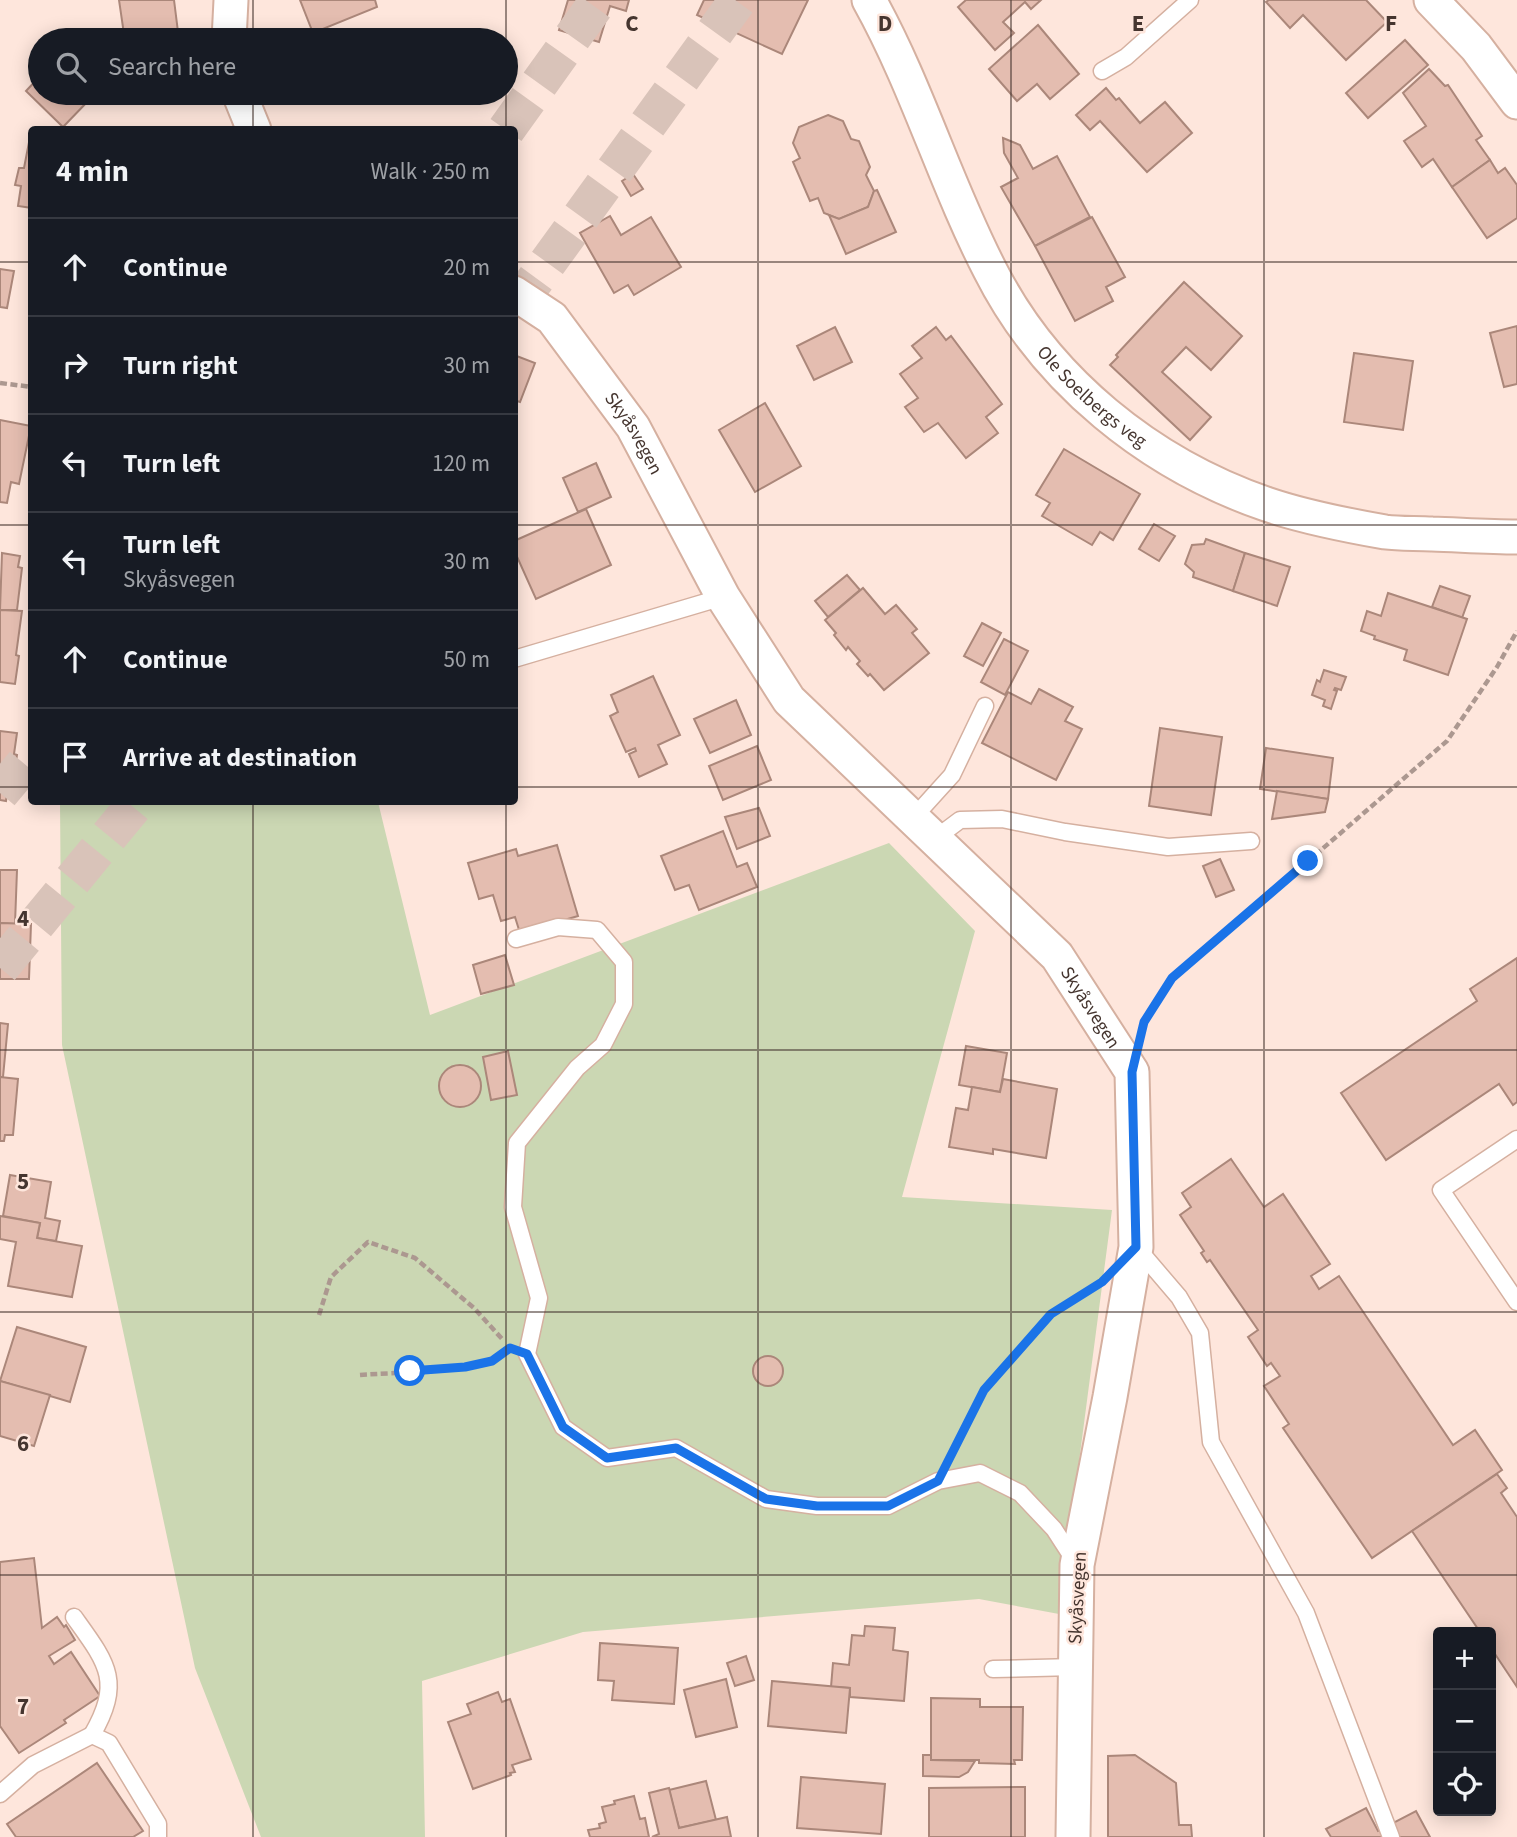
<!DOCTYPE html>
<html lang="en">
<head>
<meta charset="utf-8">
<style>
	:root { --surface:#171b24; --page:#20242c; --text:#f1f3f6; --muted:#9ea1a6; --line:#363941 }
	body { margin:0; font-family:"Source Sans 3",sans-serif; background:var(--page); color:var(--text) }
	.controls { position:absolute; right:21px; bottom:21px; display:grid; overflow:hidden; border-radius:7px; box-shadow:0 4px 18px #0003 }
	.controls button { width:63px; height:63px; display:grid; place-items:center; padding:0; border:0; border-bottom:2px solid var(--line); background:var(--surface); color:var(--text); font:35px sans-serif }
	.stop { position:absolute; width:21px; height:21px; margin:-16px; border:5px solid #1a73e8; border-radius:50%; background:#fff }
	.stop.end { background:#1a73e8; border-color:#fff; box-shadow:0 2px 7px #0008 }
	.list { margin:0; padding:0; list-style:none }
	h2 { display:flex; justify-content:space-between; align-items:center; height:91px; margin:0; padding:0 28px; font-size:30px }
	h2 small { font-size:23px; font-weight:400; color:var(--muted) }
	.list li { display:grid; grid-template-columns:46px 1fr auto; gap:21px; align-items:center; box-sizing:border-box; height:98px; padding:0 28px; border-top:2px solid var(--line) }
	.list b { display:block; font-size:26px; white-space:nowrap }
	.list p { margin:0; font-size:23px; white-space:nowrap; color:var(--muted) }
	.list em { font-size:23px; font-style:normal; color:var(--muted) }
	.icon { flex:none; width:38px; height:38px; fill:none; stroke:currentColor; stroke-width:2; stroke-linecap:round; stroke-linejoin:round }
	.map { position:relative; flex:none; width:1517px; height:1837px; overflow:hidden }
	.search { position:absolute; background:var(--surface); box-shadow:0 4px 18px #0003; left:28px; top:28px; width:490px; height:77px; display:flex; align-items:center; gap:18px; box-sizing:border-box; padding:0 24px; border-radius:38px; color:var(--muted); font-size:26px }
	.panel { position:absolute; background:var(--surface); box-shadow:0 4px 18px #0003; left:28px; top:126px; width:490px; height:679px; border-radius:7px }
	.map>svg:first-child { display:block }
</style>
</head>
<body>
<div class="map">
<svg width="1517" height="1837" viewBox="0 0 1517 1837">
	<rect width="100%" height="100%" fill="#fee6dc"/>
	<!-- green -->
	<path fill="#cbd7b3" d="M60,802H378L430,1015L889,843L975,931L902,1197L1112,1210L1059,1614L979,1599L583,1632L422,1681L425,1837H261L195,1668L62,1045Z"/>
	<!-- building -->
	<g fill="#e4bdb0" stroke="#ab877a" stroke-width="2">
		<path d="M119,0H174L179,40H122L121,35L124,34Z"/>
		<path d="M300,0H375L377,7L313,33Z"/>
		<path d="M568,0H629L626,11L610,6L599,42L559,30Z"/>
		<path d="M704,0H808L782,54L697,15Z"/>
		<path d="M966,0H1041L1031,9L1025,2L1003,22L1014,33L995,50L958,7Z"/>
		<path d="M1269,0H1366L1387,22L1346,60L1303,15L1290,28L1266,2Z"/>
		<path d="M1038,25L1079,74L1050,99L1037,84L1017,101L989,69Z"/>
		<path d="M1405,40L1428,65L1368,118L1346,93Z"/>
		<path d="M1429,69L1445,86L1448,85L1482,136L1476,140L1490,160L1452,187L1433,159L1422,167L1404,141L1426,126L1403,93Z"/>
		<path d="M40,76V93H83L90,99L63,127L26,91Z"/>
		<path d="M1106,88L1116,100L1119,98L1140,123L1165,102L1192,133L1147,172L1100,121L1090,130L1076,115Z"/>
		<path d="M828,115L843,121L851,139L859,141L870,167L866,175L874,191L868,207L839,219L824,213L818,198L810,201L793,162L800,158L793,143L799,127Z"/>
		<path d="M31,132H32V208L18,206L21,186L15,185L19,168H24Z"/>
		<path d="M1003,138L1020,145L1033,169L1057,156L1090,217L1035,246L1001,187L1018,178L1004,153Z"/>
		<path d="M1490,160L1498,173L1505,168L1517,185V218L1487,238L1452,187Z"/>
		<path d="M633,174L643,189L631,196L622,181Z"/>
		<path d="M877,190L896,232L846,254L829,215L839,219L868,207L874,191Z"/>
		<path d="M610,216L621,235L651,217L681,267L634,295L628,285L614,293L580,233Z"/>
		<path d="M1092,217L1125,277L1106,287L1113,301L1075,321L1035,246Z"/>
		<path d="M0,269L14,271L7,308L0,307Z"/>
		<path d="M1184,282L1242,336L1211,370L1186,347L1162,372L1211,417L1190,440L1110,365L1118,357L1116,355Z"/>
		<path d="M1517,326V384L1504,387L1490,333Z"/>
		<path d="M835,327L852,362L814,380L797,346Z"/>
		<path d="M936,327L946,340L951,336L1002,404L986,417L998,433L966,458L938,423L924,432L905,407L918,398L900,374L922,358L912,346Z"/>
		<path d="M1354,353L1413,361L1403,430L1344,422Z"/>
		<path d="M514,355L535,363L520,402L514,400Z"/>
		<path d="M765,403L801,466L755,492L719,430Z"/>
		<path d="M0,420L31,426L19,484L11,482L7,503L0,502Z"/>
		<path d="M1064,449L1140,494L1113,540L1100,532L1092,545L1042,516L1050,503L1036,495Z"/>
		<path d="M596,463L611,497L578,512L563,478Z"/>
		<path d="M586,509L611,565L536,599L514,550V541Z"/>
		<path d="M1154,524L1175,536L1159,561L1139,549Z"/>
		<path d="M1206,539L1245,553L1233,591L1193,577L1194,572L1185,564L1192,545L1204,544Z"/>
		<path d="M2,553L20,556L18,567L22,568L17,610H0Z"/>
		<path d="M1245,553L1290,567L1277,606L1233,591Z"/>
		<path d="M847,575L860,590L828,617L815,601Z"/>
		<path d="M1440,586L1470,596L1462,618L1432,607Z"/>
		<path d="M863,588L885,614L896,605L917,629L912,633L929,653L884,690L870,674L868,676L857,664L860,661L848,647L846,650L834,635L836,633L825,620Z"/>
		<path d="M1388,593L1467,619L1448,675L1404,660L1407,650L1374,639L1375,636L1361,631L1367,611L1381,616Z"/>
		<path d="M0,610L22,611L16,655L19,656L15,684L0,682Z"/>
		<path d="M982,623L1001,633L983,666L964,656Z"/>
		<path d="M1004,639L1028,651L1005,695L981,682Z"/>
		<path d="M1324,670L1346,677L1341,690L1335,688L1334,690L1337,691L1331,709L1323,706L1325,700L1312,695L1317,680L1320,682Z"/>
		<path d="M653,676L680,735L658,745L667,764L639,777L629,754L636,751L635,748L626,752L610,716L618,712L611,695Z"/>
		<path d="M1039,689L1073,707L1065,721L1082,729L1056,780L982,743L1008,692L1031,704Z"/>
		<path d="M736,700L751,735L710,753L694,719Z"/>
		<path d="M1160,728L1222,737L1211,815L1149,806Z"/>
		<path d="M0,731L17,733L14,754L17,755L13,781L9,780L6,801L0,800Z"/>
		<path d="M757,746L771,780L723,800L709,766Z"/>
		<path d="M1266,748L1333,758L1328,799L1260,789Z"/>
		<path d="M1277,791L1328,799L1325,812L1272,819Z"/>
		<path d="M759,808L770,836L737,849L725,817Z"/>
		<path d="M723,831L737,867L747,863L757,887L699,910L689,885L675,890L661,856Z"/>
		<path d="M557,845L578,916L520,933L515,917L501,921L493,895L479,899L468,863L516,849L518,856Z"/>
		<path d="M1220,859L1234,890L1216,897L1203,866Z"/>
		<path d="M0,870H17L15,924L0,923Z"/>
		<path d="M0,923L31,924L29,979H0Z"/>
		<path d="M505,955L514,985L481,994L473,965Z"/>
		<path d="M1517,958V1102L1513,1105L1499,1084L1386,1160L1341,1093L1477,1001L1470,989Z"/>
		<path d="M0,1023L8,1024L3,1077H0Z"/>
		<path d="M966,1046L1007,1053L1000,1092L959,1085Z"/>
		<path d="M508,1051L517,1095L491,1100L483,1057Z"/>
		<circle cx="460" cy="1086" r="21"/>
		<path d="M0,1077L18,1079L13,1135H5L4,1141H0Z"/>
		<path d="M1003,1079L1057,1089L1046,1158L993,1149V1154L949,1147L956,1108L968,1110L972,1087L1000,1092Z"/>
		<path d="M1231,1159L1264,1207L1283,1194L1330,1264L1311,1276L1319,1289L1339,1276L1453,1445L1475,1430L1502,1470L1372,1558L1283,1428L1289,1424L1264,1386L1280,1376L1271,1363L1267,1366L1248,1337L1258,1330L1210,1260L1207,1262L1201,1253L1204,1251L1180,1215L1191,1207L1182,1193Z"/>
		<path d="M10,1175L51,1182L45,1218L60,1221L56,1241L37,1238L40,1223L3,1216Z"/>
		<path d="M0,1216L40,1223L37,1238L82,1246L72,1297L8,1286L16,1242L0,1239Z"/>
		<path d="M17,1327L86,1347L70,1402L0,1381Z"/>
		<circle cx="768" cy="1371" r="15"/>
		<path d="M0,1381L50,1395L34,1446L0,1436Z"/>
		<path d="M1497,1474L1507,1488L1501,1493L1517,1517V1687L1491,1648V1632H1480L1412,1531Z"/>
		<path d="M34,1558L42,1628L57,1617L64,1627L66,1625L75,1640L49,1656L54,1664L71,1652L100,1696L64,1720L66,1723L19,1753L0,1726V1562Z"/>
		<path d="M865,1626L895,1628L893,1650L908,1652L904,1701L850,1697V1688L831,1687L833,1663L849,1665L852,1635L864,1636Z"/>
		<path d="M600,1643L678,1648L674,1704L612,1700L614,1681L598,1680Z"/>
		<path d="M746,1656L754,1680L735,1686L727,1663Z"/>
		<path d="M726,1679L737,1727L696,1737L684,1690Z"/>
		<path d="M772,1681L850,1688L846,1733L768,1726Z"/>
		<path d="M498,1692L502,1702L510,1699L531,1759L512,1765L515,1772L510,1773L511,1775L473,1789L448,1722L471,1714L467,1704Z"/>
		<path d="M931,1698L980,1699V1707H1023L1022,1760H1014L1015,1764L979,1763V1760H931Z"/>
		<path d="M923,1755H931V1760L975,1761L968,1772L959,1777L923,1776Z"/>
		<path d="M1135,1755L1176,1783L1179,1825H1191L1192,1837H1108V1756Z"/>
		<path d="M97,1763L143,1831L133,1837H16L7,1824Z"/>
		<path d="M801,1777L885,1784L881,1834L797,1828Z"/>
		<path d="M706,1781L716,1820L679,1828L669,1790Z"/>
		<path d="M1025,1787V1837H929V1788Z"/>
		<path d="M669,1788L679,1828L727,1817L731,1837H652L659,1834L649,1793Z"/>
		<path d="M634,1796L640,1819L645,1818L649,1837H590L588,1830L600,1828L599,1824L606,1822L602,1807L615,1804L614,1801Z"/>
		<path d="M1366,1808L1378,1831L1416,1811L1430,1837H1331L1326,1829Z"/>
	</g>
	<g fill="none" stroke-linecap="round" stroke-linejoin="round">
		<!-- trunk-tunnel -->
		<g stroke="#d9c3b9" stroke-width="38" stroke-dasharray="38 19" stroke-linecap="butt">
			<path d="M506,130L599,0"/>
			<path d="M514,309L738,0"/>
			<path d="M0,793L32,755"/>
			<path d="M0,968L137,802"/>
		</g>
		<!-- service casing -->
		<g stroke="#d5b0a0" stroke-width="19">
			<g id="service">
				<path d="M1102,71L1126,57L1190,0"/>
				<path d="M514,659L723,597"/>
				<path d="M914,817L952,775L985,706"/>
				<path d="M936,838L960,820L1002,819L1065,832L1168,847L1251,841"/>
				<path d="M516,939L558,927L597,930L624,962V1004L603,1045L577,1068L517,1143L513,1207L539,1298L527,1354L563,1427L607,1458L676,1448L766,1499L817,1506H888L938,1481L980,1473L1020,1493L1054,1529L1076,1563"/>
				<path d="M1517,1139L1441,1190L1517,1302"/>
				<path d="M1138,1249L1179,1297L1200,1333L1211,1442L1306,1613L1391,1837"/>
				<path d="M74,1617C107,1663 123,1681 92,1735"/>
				<path d="M993,1669L1075,1667"/>
				<path d="M0,1794L33,1765L92,1735L109,1743L158,1824V1837"/>
			</g>
		</g>
		<!-- minor casing -->
		<g stroke="#d5b0a0" stroke-width="37">
			<g id="minor">
				<path id="s1" d="M869,0C917,86 945,183 990,270C1046,381 1150,464 1266,504C1304,517 1345,525 1385,532C1400,534 1417,533 1432,534C1461,535 1489,537 1517,537"/>
				<path d="M1431,0L1476,47L1517,102"/>
				<path d="M229,40L231,0"/>
				<path d="M239,93L254,130"/>
				<path id="s2" d="M514,293L552,318L633,427L723,597L789,700L1057,956L1132,1072L1136,1247L1110,1397L1077,1565L1073,1837"/>
			</g>
		</g>
		<!-- path -->
		<g stroke="#ac9890" stroke-width="4.5" stroke-dasharray="7 3.5" stroke-linecap="butt">
			<path d="M0,383L32,387"/>
			<path d="M1144,1023L1173,978L1447,741L1497,667L1517,631"/>
			<path d="M319,1315L331,1277L368,1242L415,1258L474,1308L503,1340"/>
			<path d="M360,1375C394,1372 475,1373 500,1355"/>
			<path d="M953,1451L984,1390L1051,1314L1092,1288"/>
		</g>
		<!-- service -->
		<use href="#service" stroke="#fff" stroke-width="16"/>
		<!-- minor -->
		<use href="#minor" stroke="#fff" stroke-width="33"/>
	</g>
	<g fill="none" stroke-linecap="round" stroke-linejoin="round">
		<!-- route -->
		<path stroke="#1a73e8" stroke-width="9" d="M410,1371L465,1367L492,1361L510,1348L527,1354L563,1427L607,1458L676,1448L766,1499L817,1506H888L938,1481L984,1390L1051,1314L1102,1282L1136,1247L1132,1072L1144,1022L1172,978L1308,861"/>
	</g>
	<!-- grid -->
	<path fill="none" stroke="#45352f" stroke-width="2" stroke-opacity="0.55" d="M253,0V40M506,0V40M758,0V1837M1011,0V1837M1264,0V1837M253,93V130M506,93V130M0,262H32M514,262H1517M0,525H32M514,525H1517M0,787H32M514,787H1517M253,802V1837M506,802V1837M0,1050H1517M0,1312H1517M0,1575H1517"/>
	<g text-anchor="middle" dominant-baseline="central" stroke-width="5" stroke-linejoin="round" paint-order="stroke">
		<!-- street labels -->
		<g font-size="19" fill="#45352f" stroke="#fee6dc">
			<text stroke="none"><textPath href="#s1" startOffset="460">Ole Soelbergs veg</textPath></text>
			<text stroke="none"><textPath href="#s2" startOffset="187">Skyåsvegen</textPath></text>
			<text stroke="none"><textPath href="#s2" startOffset="928">Skyåsvegen</textPath></text>
			<text transform="translate(1078 1598) rotate(-87)">Skyåsvegen</text>
		</g>
	</g>
	<g font-size="23" text-anchor="middle" font-weight="bold" fill="#45352f" stroke="#fee6dc" stroke-width="5" stroke-linejoin="round" paint-order="stroke">
		<text x="632" y="31">C</text>
		<text x="885" y="31">D</text>
		<text x="1138" y="31">E</text>
		<text x="1391" y="31">F</text>
		<text x="23" y="926">4</text>
		<text x="23" y="1189">5</text>
		<text x="23" y="1451">6</text>
		<text x="23" y="1714">7</text>
	</g>
</svg>
<div class="controls">
<button>+</button>
<button>−</button>
<button><svg class="icon" aria-label="locate" viewBox="0 0 24 24"><circle cx="12" cy="12" r="6"/><path d="M12 2v4M12 18v4M2 12h4M18 12h4"/></svg></button>
</div>
<div class="stop" style="left:410px;top:1371px"></div>
<div class="stop end" style="left:1308px;top:861px"></div>
<div class="search"><svg class="icon" aria-label="search" viewBox="0 0 24 24"><circle cx="10" cy="10" r="6"/><path d="M15 15l6 6"/></svg>Search here</div>
<section class="panel">
<h2>4 min<small>Walk · 250 m</small></h2>
<ul class="list">
<li><svg class="icon" aria-label="ahead" viewBox="0 0 24 24"><path d="M12 20V5M6 11l6-6 6 6"/></svg><div><b>Continue</b></div><em>20 m</em></li>
<li><svg class="icon" aria-label="right" viewBox="0 0 24 24"><path d="M7 20v-9h11M14 6l5 5-5 5"/></svg><div><b>Turn right</b></div><em>30 m</em></li>
<li><svg class="icon" aria-label="left" viewBox="0 0 24 24"><path d="M17 20v-9H6M10 6l-5 5 5 5"/></svg><div><b>Turn left</b></div><em>120 m</em></li>
<li><svg class="icon" aria-label="left" viewBox="0 0 24 24"><path d="M17 20v-9H6M10 6l-5 5 5 5"/></svg><div><b>Turn left</b><p>Skyåsvegen</p></div><em>30 m</em></li>
<li><svg class="icon" aria-label="ahead" viewBox="0 0 24 24"><path d="M12 20V5M6 11l6-6 6 6"/></svg><div><b>Continue</b></div><em>50 m</em></li>
<li><svg class="icon" aria-label="arrive" viewBox="0 0 24 24"><path d="M6 21V4h12l-3 4 3 4H6"/></svg><div><b>Arrive at destination</b></div></li>
</ul>
</section>
</div>
</body>
</html>
